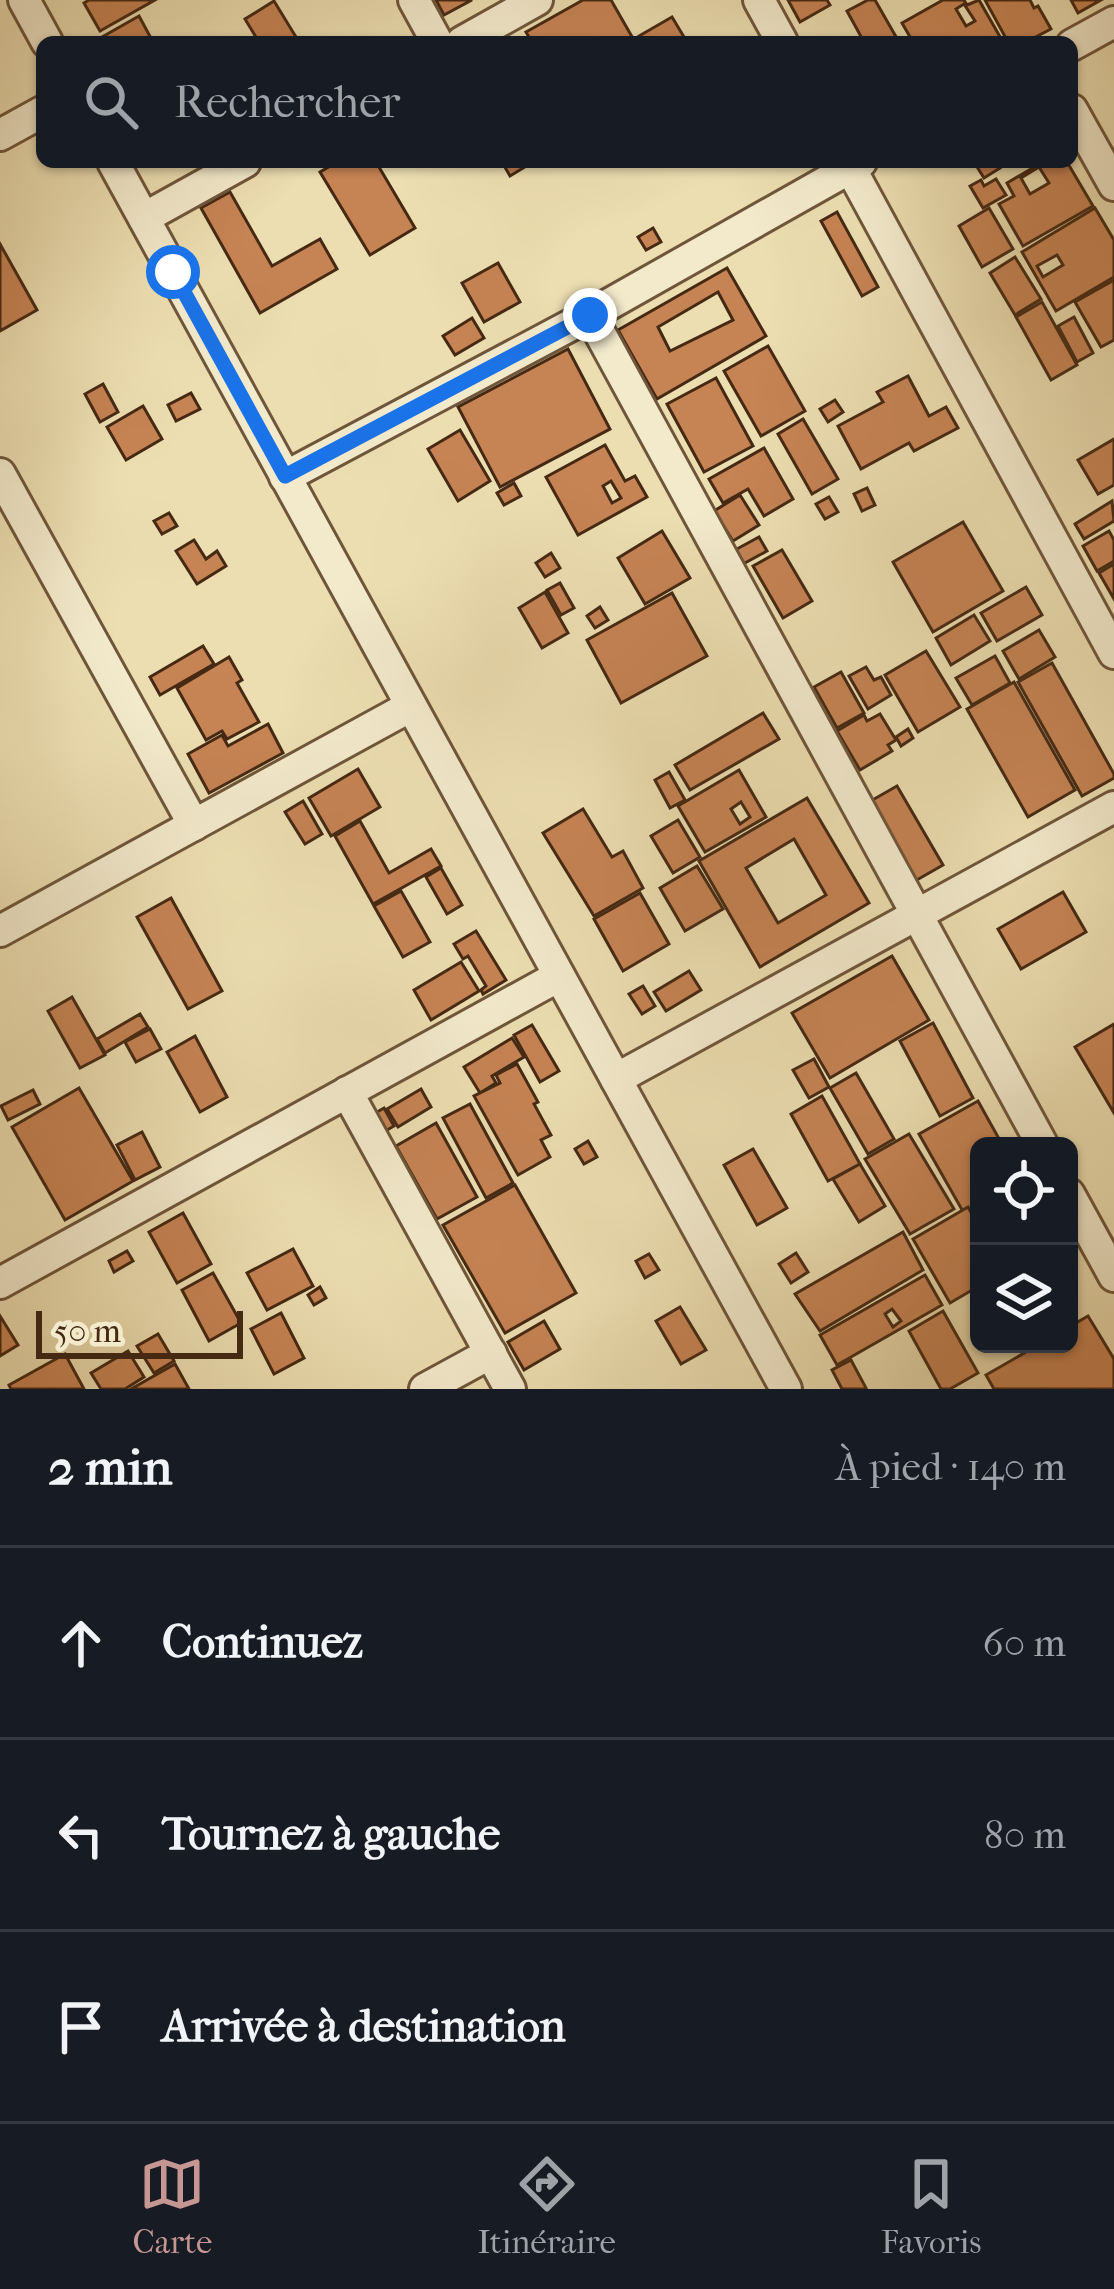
<!DOCTYPE html>
<html lang="fr">
<head>
<meta charset="utf-8">
<style>
	:root { --surface:#171b24; --page:#242831; --text:#f1f3f6; --muted:#9ea1a6; --line:#363941; --accent:#c59692 }
	body { margin:0; font-family:"IM FELL French Canon",serif; background:var(--page); color:var(--text) }
	.controls { position:absolute; right:36px; bottom:36px; display:grid; overflow:hidden; border-radius:18px; box-shadow:0 3px 9px #0004 }
	.controls button { width:108px; height:108px; display:grid; place-items:center; padding:0; border:0; border-bottom:3px solid var(--line); background:var(--surface); color:var(--text); font:60px sans-serif }
	.scale { position:absolute; left:36px; bottom:30px; width:207px; box-sizing:border-box; padding-left:12px; border:6px solid #452913; border-top:0; font-size:33px; line-height:42px; white-space:nowrap; color:#452913; -webkit-text-stroke:9px #f3eacc; paint-order:stroke }
	.stop { position:absolute; width:36px; height:36px; margin:-27px; border:9px solid #1a73e8; border-radius:50%; background:#fff }
	.stop.end { background:#1a73e8; border-color:#fff; box-shadow:0 3px 12px #0008 }
	.list { margin:0; padding:0; list-style:none }
	h2 { display:flex; justify-content:space-between; align-items:center; height:156px; margin:0; padding:0 48px; font-size:51px }
	h2 small { font-size:39px; font-weight:400; color:var(--muted) }
	.list li { display:grid; grid-template-columns:78px 1fr auto; gap:36px; align-items:center; box-sizing:border-box; height:192px; padding:0 48px; border-top:3px solid var(--line) }
	.list b { display:block; font-size:45px; white-space:nowrap }
	.list em { font-size:39px; font-style:normal; color:var(--muted) }
	.icon { flex:none; width:66px; height:66px; fill:none; stroke:currentColor; stroke-width:2; stroke-linecap:round; stroke-linejoin:round }
	.map { position:relative; flex:none; width:1114px; height:1389px; overflow:hidden }
	.search { position:absolute; background:var(--surface); box-shadow:0 3px 9px #0004; left:36px; right:36px; top:36px; height:132px; display:flex; align-items:center; gap:30px; box-sizing:border-box; padding:0 42px; border-radius:18px; color:var(--muted); font-size:45px }
	.sheet { height:732px; background:var(--surface) }
	nav { display:flex; justify-content:space-around; align-items:center; box-sizing:border-box; height:168px; border-top:3px solid var(--line); background:var(--surface); font-size:33px; color:var(--muted) }
	nav a { display:grid; justify-items:center; gap:6px }
	nav .on { color:var(--accent) }
	.map>svg:first-child { display:block }
</style>
</head>
<body>
<div class="map">
<svg width="1114" height="1389" viewBox="0 0 1114 1389">
	<rect width="100%" height="100%" fill="#ecdeb1"/>
	<filter id="stains"><feTurbulence type="fractalNoise" baseFrequency=".00167" numOctaves="4"/><feColorMatrix values="0 0 0 0 .2 0 0 0 0 .09 0 0 0 0 .02 0 0 0 .5 -.17"/></filter>
	<radialGradient id="worn" r=".72"><stop offset=".6" stop-color="#630" stop-opacity="0"/><stop offset="1" stop-color="#630" stop-opacity=".3"/></radialGradient>
	<!-- building -->
	<g fill="#c68354" stroke="#452913" stroke-width="3" fill-rule="evenodd">
		<path d="M89,0H155L100,31L84,3Z"/>
		<path d="M436,0H472L444,15Z"/>
		<path d="M583,0H611L635,42H532L526,32Z"/>
		<path d="M788,0H827L830,5L800,22Z"/>
		<path d="M868,0H875L899,42H864L847,11Z"/>
		<path d="M943,0H964L967,5L979,0L1003,42H913L902,23ZM964,4L975,21L966,26L956,9Z"/>
		<path d="M985,0H1030L1034,8L1038,6L1051,29L1026,42H1008Z"/>
		<path d="M1071,0H1101L1078,13Z"/>
		<path d="M274,1L299,42H259L245,19Z"/>
		<path d="M139,16L153,42H105L102,37Z"/>
		<path d="M672,17L687,42H642L639,36Z"/>
		<path d="M337,162H376L415,228L370,255L320,172Z"/>
		<path d="M502,162H533L510,176Z"/>
		<path d="M974,162H996L1000,168L984,178Z"/>
		<path d="M1043,162H1067L1093,206L1023,246L999,204L1014,196L1007,183ZM1039,167L1049,183L1030,194L1021,178Z"/>
		<path d="M996,179L1006,195L983,208L970,186L981,180L984,186Z"/>
		<path d="M230,192L272,266L320,239L337,269L260,313L201,208Z"/>
		<path d="M989,208L1013,249L982,267L959,226Z"/>
		<path d="M1095,208L1114,240V277L1056,311L1022,252ZM1057,255L1063,265L1043,277L1037,266Z"/>
		<path d="M837,212L878,287L862,296L821,221Z"/>
		<path d="M653,228L661,242L646,250L638,237Z"/>
		<path d="M0,244L37,310L0,331Z"/>
		<path d="M1015,257L1041,299L1015,315L990,273Z"/>
		<path d="M498,263L520,302L484,322L462,283Z"/>
		<path d="M727,268L766,336L657,399L618,330ZM718,292L733,320L670,351L658,327Z"/>
		<path d="M1114,280V340L1101,347L1075,302Z"/>
		<path d="M1042,302L1077,365L1051,380L1016,317Z"/>
		<path d="M1074,317L1093,353L1077,362L1058,326Z"/>
		<path d="M472,318L484,338L455,355L443,336Z"/>
		<path d="M768,346L805,411L761,436L724,371Z"/>
		<path d="M568,349L610,429L500,487L458,407Z"/>
		<path d="M908,376L929,416L946,407L958,428L914,451L909,443L861,469L838,426L883,402L877,392Z"/>
		<path d="M716,378L753,446L704,472L667,404Z"/>
		<path d="M103,384L118,412L100,422L85,394Z"/>
		<path d="M191,393L200,409L176,421L168,405Z"/>
		<path d="M835,400L843,412L828,422L820,409Z"/>
		<path d="M143,406L162,439L126,460L107,427Z"/>
		<path d="M803,419L838,479L812,494L778,434Z"/>
		<path d="M460,430L490,481L458,501L428,449Z"/>
		<path d="M1114,439V485L1098,494L1078,460Z"/>
		<path d="M605,445L625,481L635,476L647,497L578,535L546,477ZM611,481L621,498L612,503L603,486Z"/>
		<path d="M764,448L793,499L764,516L748,489L723,503L709,479Z"/>
		<path d="M514,483L521,496L504,505L497,493Z"/>
		<path d="M867,488L875,505L862,511L854,494Z"/>
		<path d="M740,495L759,525L733,541L714,511Z"/>
		<path d="M829,497L838,512L825,519L816,504Z"/>
		<path d="M1112,501L1114,521L1084,539L1075,524Z"/>
		<path d="M169,513L177,526L162,534L154,521Z"/>
		<path d="M963,522L1003,591L933,632L893,562Z"/>
		<path d="M662,531L690,578L645,604L618,558Z"/>
		<path d="M1109,531L1114,540V561L1097,571L1083,546Z"/>
		<path d="M759,537L767,551L743,564L735,550Z"/>
		<path d="M194,540L206,559L217,551L226,566L197,584L176,551Z"/>
		<path d="M782,550L812,601L783,618L753,566Z"/>
		<path d="M551,553L560,568L545,577L536,563Z"/>
		<path d="M1114,564V599L1099,573Z"/>
		<path d="M560,583L574,608L561,615L547,590Z"/>
		<path d="M1026,587L1042,615L997,641L981,613Z"/>
		<path d="M545,592L568,633L542,648L519,608Z"/>
		<path d="M672,593L707,656L621,703L587,640Z"/>
		<path d="M600,607L608,620L595,628L587,616Z"/>
		<path d="M974,615L990,641L951,665L936,638Z"/>
		<path d="M1039,630L1055,657L1019,679L1003,651Z"/>
		<path d="M203,646L214,664L160,695L150,677Z"/>
		<path d="M926,651L960,707L918,732L885,675Z"/>
		<path d="M995,656L1010,683L972,705L956,678Z"/>
		<path d="M229,657L242,680L237,683L259,722L227,739L222,731L206,740L177,688Z"/>
		<path d="M1052,663L1114,774V778L1082,796L1018,682Z"/>
		<path d="M866,667L874,680L881,677L891,695L868,709L849,676Z"/>
		<path d="M841,672L864,713L837,728L814,687Z"/>
		<path d="M1014,682L1075,790L1028,817L967,709Z"/>
		<path d="M763,713L779,739L690,790L675,765Z"/>
		<path d="M880,714L896,740L888,745L892,751L860,770L837,731L864,715L867,721Z"/>
		<path d="M268,724L283,753L209,793L188,754L222,735L228,746Z"/>
		<path d="M908,729L913,738L901,746L896,737Z"/>
		<path d="M358,769L380,807L331,836L309,798Z"/>
		<path d="M739,770L766,817L705,852L678,806ZM741,802L750,817L740,824L731,809Z"/>
		<path d="M669,772L685,800L670,808L655,780Z"/>
		<path d="M897,786L943,865L915,881L869,802Z"/>
		<path d="M807,798L869,903L760,967L699,861ZM794,839L826,895L778,923L746,868Z"/>
		<path d="M303,801L322,834L305,844L285,812Z"/>
		<path d="M583,809L612,857L623,851L643,888L594,916L543,833Z"/>
		<path d="M678,820L700,857L673,873L651,836Z"/>
		<path d="M360,821L389,873L431,849L441,866L373,904L335,836Z"/>
		<path d="M697,866L723,909L685,931L660,888Z"/>
		<path d="M441,868L462,905L447,914L426,877Z"/>
		<path d="M401,891L430,942L403,957L374,906Z"/>
		<path d="M1063,892L1086,932L1021,969L998,929Z"/>
		<path d="M640,893L669,944L623,971L594,919Z"/>
		<path d="M171,898L222,991L188,1009L137,917Z"/>
		<path d="M476,931L506,980L483,994L481,990L486,986L468,956L463,959L454,944Z"/>
		<path d="M892,956L929,1020L830,1078L792,1013Z"/>
		<path d="M461,962L479,991L431,1020L414,990Z"/>
		<path d="M689,971L701,990L666,1011L654,992Z"/>
		<path d="M643,986L655,1006L642,1014L629,994Z"/>
		<path d="M72,997L105,1055L80,1068L48,1011Z"/>
		<path d="M140,1014L148,1027L105,1053L97,1039Z"/>
		<path d="M933,1023L973,1098L940,1116L900,1041Z"/>
		<path d="M1114,1024V1113L1075,1047Z"/>
		<path d="M532,1025L559,1071L540,1082L514,1035Z"/>
		<path d="M150,1029L161,1049L136,1062L125,1042Z"/>
		<path d="M195,1036L227,1097L200,1112L167,1052Z"/>
		<path d="M512,1038L524,1057L492,1076L496,1083L480,1093L464,1067Z"/>
		<path d="M814,1059L829,1087L809,1098L793,1070Z"/>
		<path d="M517,1064L538,1102L534,1104L551,1135L541,1140L550,1157L518,1175L474,1096L500,1083L496,1075Z"/>
		<path d="M856,1073L894,1139L868,1154L830,1088Z"/>
		<path d="M79,1088L133,1181L65,1220L12,1127Z"/>
		<path d="M421,1089L431,1107L398,1127L387,1109Z"/>
		<path d="M33,1090L40,1104L8,1120L1,1106Z"/>
		<path d="M822,1096L860,1164L828,1181L791,1114Z"/>
		<path d="M978,1101L1003,1146H979V1207L965,1215L919,1134Z"/>
		<path d="M470,1104L513,1183L486,1198L443,1118Z"/>
		<path d="M384,1108L394,1126L375,1137L365,1119Z"/>
		<path d="M436,1123L477,1197L437,1219L396,1146Z"/>
		<path d="M142,1132L160,1167L135,1180L117,1145Z"/>
		<path d="M909,1134L954,1209L910,1234L865,1159Z"/>
		<path d="M588,1141L597,1157L584,1164L575,1149Z"/>
		<path d="M753,1149L787,1208L757,1225L724,1165Z"/>
		<path d="M860,1164L885,1206L859,1222L833,1179Z"/>
		<path d="M515,1185L576,1293L505,1333L443,1225Z"/>
		<path d="M968,1207L979,1227V1286L950,1303L913,1239Z"/>
		<path d="M183,1213L211,1264L177,1283L149,1232Z"/>
		<path d="M903,1232L923,1270L820,1331L795,1294Z"/>
		<path d="M293,1249L313,1286L267,1310L247,1273Z"/>
		<path d="M127,1251L133,1261L114,1272L109,1261Z"/>
		<path d="M796,1253L808,1272L791,1283L779,1264Z"/>
		<path d="M649,1254L659,1270L645,1278L636,1261Z"/>
		<path d="M213,1273L241,1323L209,1341L182,1290Z"/>
		<path d="M925,1275L942,1305L837,1365L820,1335ZM892,1309L901,1321L893,1327L885,1314Z"/>
		<path d="M320,1287L326,1298L314,1305L308,1295Z"/>
		<path d="M680,1307L706,1350L681,1364L656,1321Z"/>
		<path d="M943,1311L978,1373L950,1389H941L909,1331Z"/>
		<path d="M281,1313L304,1358L274,1374L251,1329Z"/>
		<path d="M0,1316L18,1345L0,1356Z"/>
		<path d="M1088,1316L1114,1359V1389H994L986,1375L1040,1344H1069V1327Z"/>
		<path d="M544,1321L560,1349L524,1370L508,1342Z"/>
		<path d="M158,1334L174,1361L154,1373L137,1346Z"/>
		<path d="M128,1351L144,1377L125,1389H101L91,1373Z"/>
		<path d="M65,1354L84,1389H11L9,1385Z"/>
		<path d="M851,1360L866,1388L864,1389H842L832,1370Z"/>
		<path d="M175,1364L189,1389H131Z"/>
	</g>
	<g fill="none" stroke-linecap="round" stroke-linejoin="round">
		<!-- minor casing -->
		<g stroke="#6f563a" stroke-width="36">
			<g id="minor">
				<path d="M24,0L47,42"/>
				<path d="M414,0L437,42"/>
				<path d="M759,0L782,42"/>
				<path d="M462,42L537,0"/>
				<path d="M1072,45L1114,22"/>
				<path d="M1072,110L1114,185"/>
				<path d="M0,135L42,112"/>
				<path d="M113,162L786,1389"/>
				<path d="M847,162L1114,653"/>
				<path d="M144,218L245,162"/>
				<path d="M590,315L1043,1146"/>
				<path d="M0,474L194,825"/>
				<path d="M285,477L590,315L861,162"/>
				<path d="M0,931L411,706"/>
				<path d="M616,1079L1114,807"/>
				<path d="M347,1092L510,1389"/>
				<path d="M1069,1194L1114,1276"/>
				<path d="M0,1283L559,976"/>
				<path d="M425,1389L491,1353"/>
			</g>
		</g>
		<!-- minor -->
		<use href="#minor" stroke="#f3eacc" stroke-width="30"/>
	</g>
	<g fill="none" stroke-linecap="round" stroke-linejoin="round">
		<!-- route -->
		<path stroke="#1a73e8" stroke-width="15" d="M173,272L285,476L590,315"/>
	</g>
	<rect width="100%" height="100%" filter="url(#stains)"/>
	<rect width="100%" height="100%" fill="url(#worn)"/>
</svg>
<div class="controls">
<button><svg class="icon" aria-label="locate" viewBox="0 0 24 24"><circle cx="12" cy="12" r="6"/><path d="M12 2v4M12 18v4M2 12h4M18 12h4"/></svg></button>
<button><svg class="icon" aria-label="layers" viewBox="0 0 24 24"><path d="M12 4l9 5-9 5-9-5zM3 14l9 5 9-5"/></svg></button>
</div>
<div class="scale">50 m</div>
<div class="stop" style="left:173px;top:272px"></div>
<div class="stop end" style="left:590px;top:315px"></div>
<div class="search"><svg class="icon" aria-label="search" viewBox="0 0 24 24"><circle cx="10" cy="10" r="6"/><path d="M15 15l6 6"/></svg>Rechercher</div>
</div>
<section class="sheet">
<h2>2 min<small>À pied · 140 m</small></h2>
<ul class="list">
<li><svg class="icon" aria-label="ahead" viewBox="0 0 24 24"><path d="M12 20V5M6 11l6-6 6 6"/></svg><div><b>Continuez</b></div><em>60 m</em></li>
<li><svg class="icon" aria-label="left" viewBox="0 0 24 24"><path d="M17 20v-9H6M10 6l-5 5 5 5"/></svg><div><b>Tournez à gauche</b></div><em>80 m</em></li>
<li><svg class="icon" aria-label="arrive" viewBox="0 0 24 24"><path d="M6 21V4h12l-3 4 3 4H6"/></svg><div><b>Arrivée à destination</b></div></li>
</ul>
</section>
<nav>
<a class="on"><svg class="icon" aria-label="map" viewBox="0 0 24 24"><path d="M3 6l6-2 6 2 6-2v14l-6 2-6-2-6 2zM9 4v14M15 6v14"/></svg>Carte</a>
<a><svg class="icon" aria-label="directions" viewBox="0 0 24 24"><path d="M12 3l9 9-9 9-9-9zM9 14v-3h6M13 9l2 2-2 2"/></svg>Itinéraire</a>
<a><svg class="icon" aria-label="saved" viewBox="0 0 24 24"><path d="M7 4h10v16l-5-4-5 4z"/></svg>Favoris</a>
</nav>
</body>
</html>
